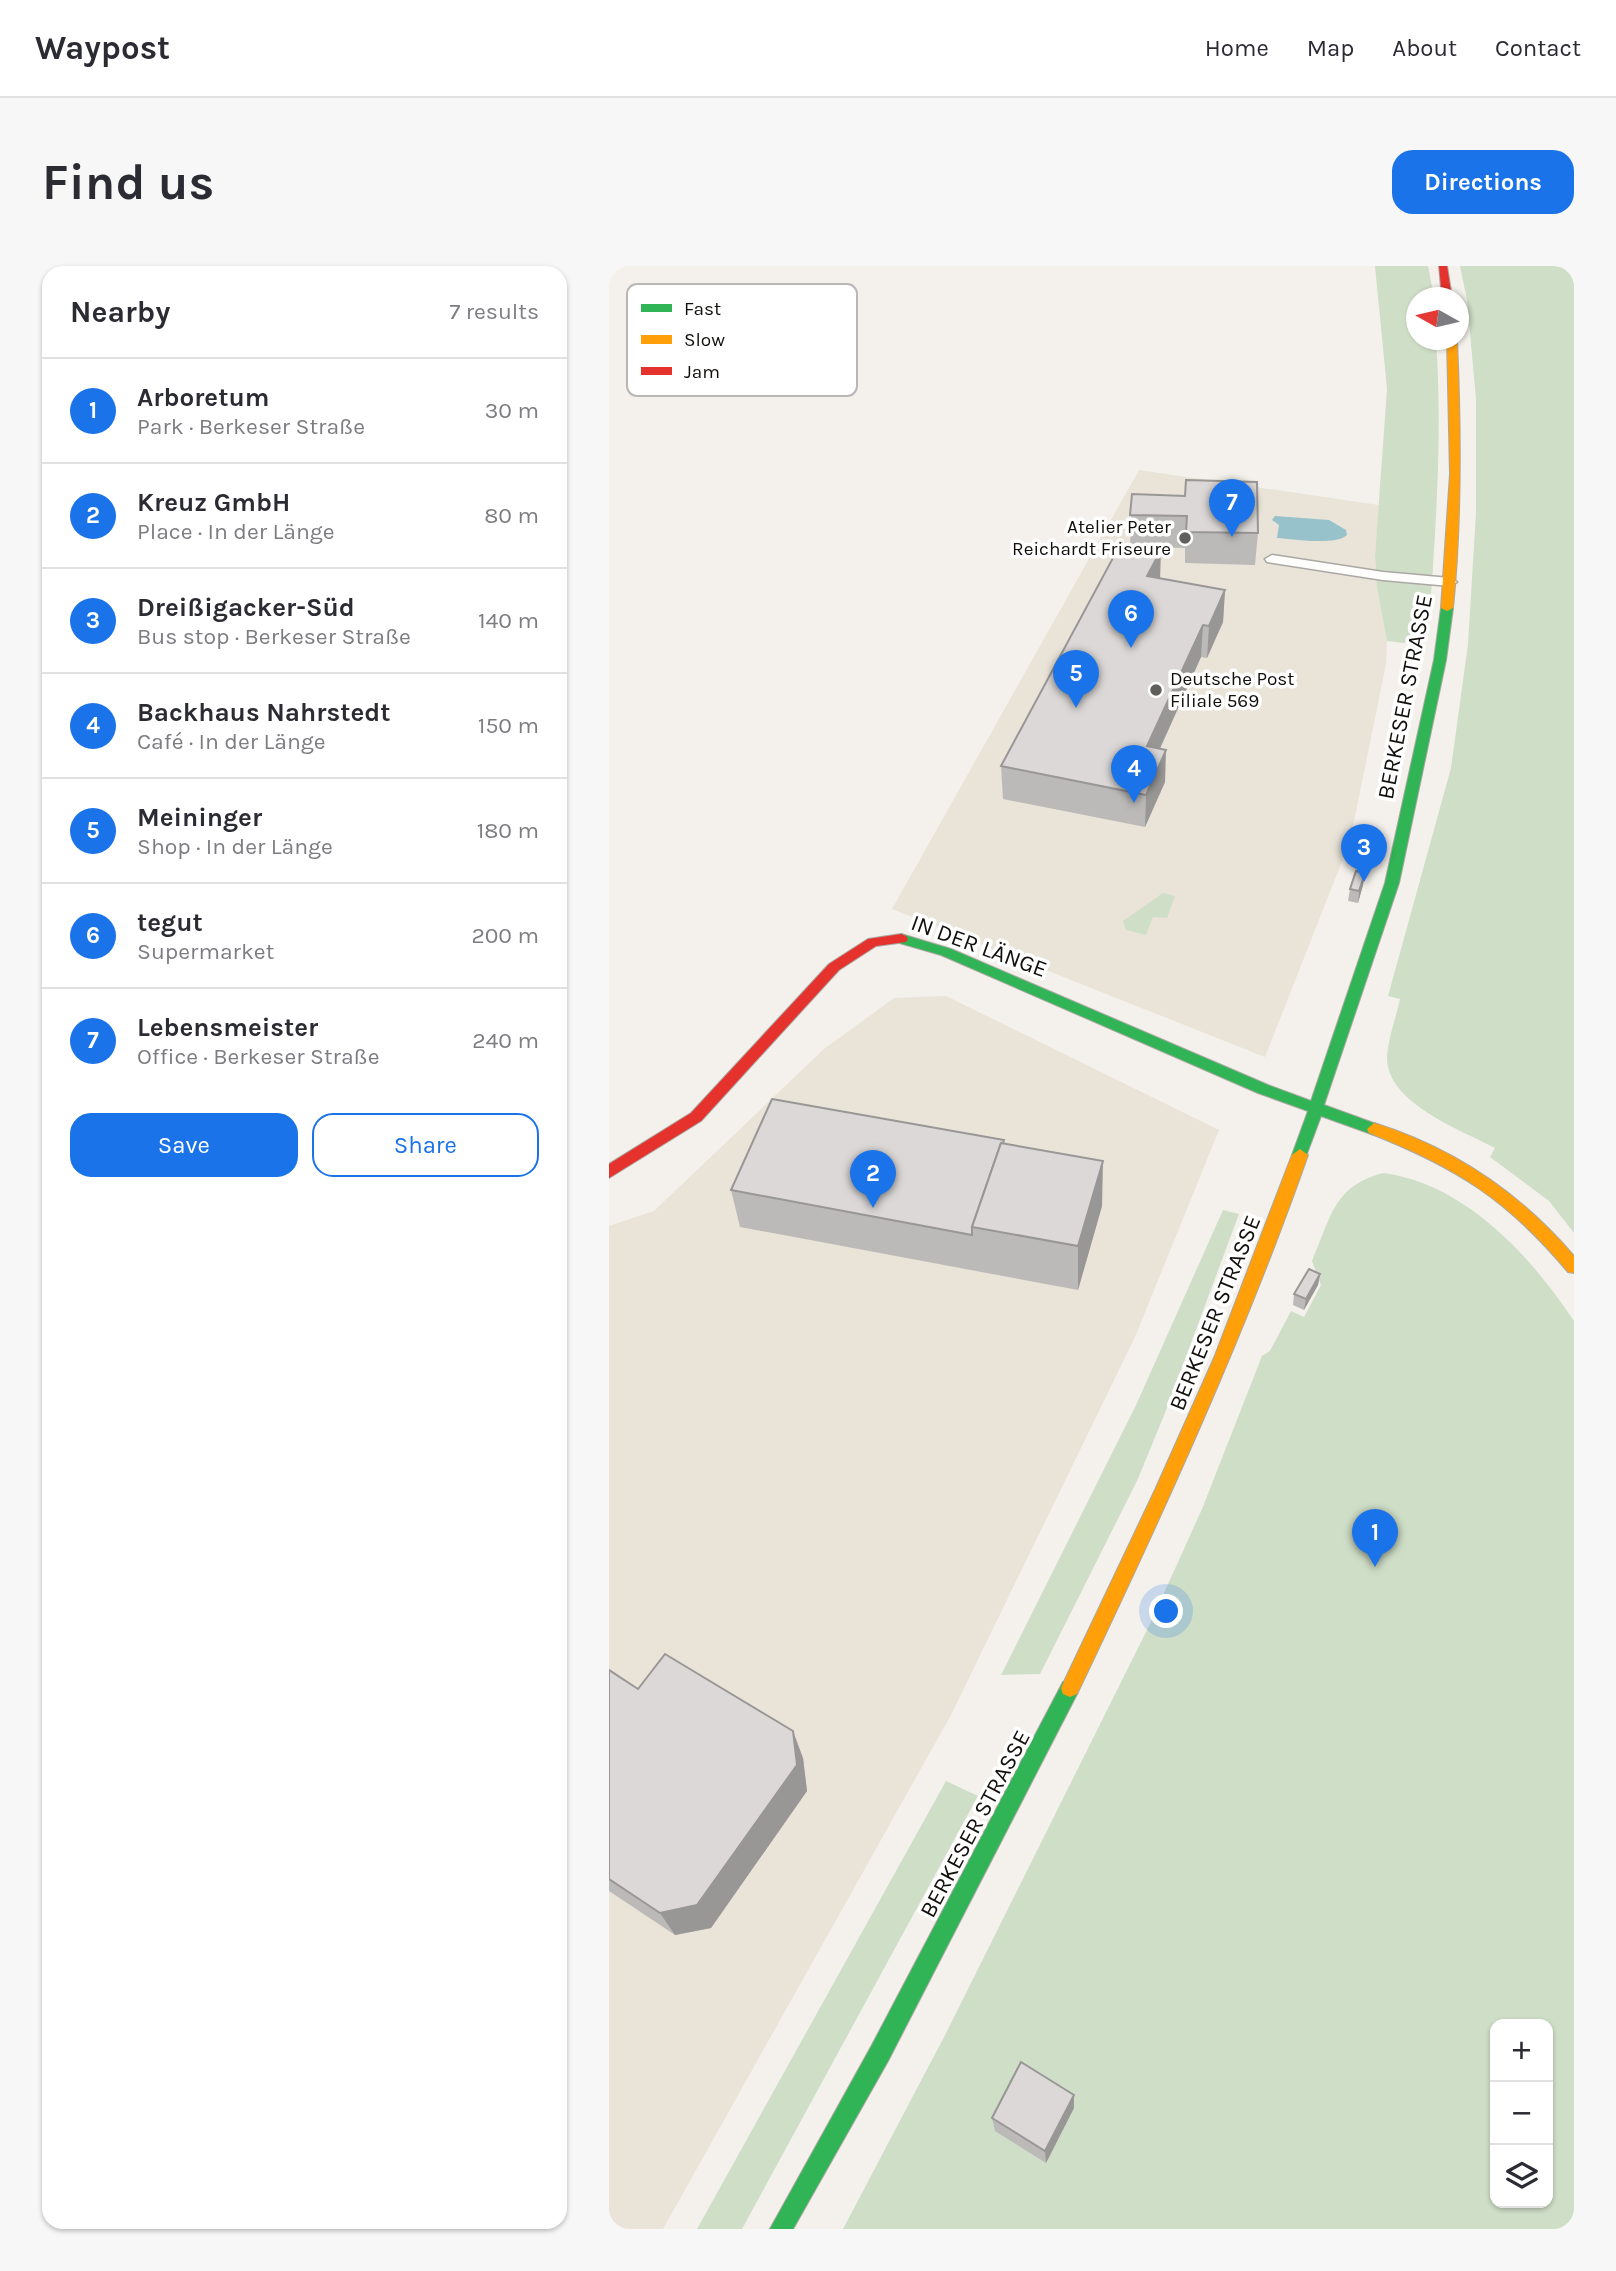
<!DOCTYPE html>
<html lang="en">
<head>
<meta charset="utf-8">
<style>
	:root { --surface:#fff; --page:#f7f7f7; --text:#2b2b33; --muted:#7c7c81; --line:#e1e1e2; --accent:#1a73e8 }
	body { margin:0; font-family:Karla,sans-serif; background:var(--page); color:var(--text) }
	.controls { position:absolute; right:21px; bottom:21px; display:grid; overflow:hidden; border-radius:14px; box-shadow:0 2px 5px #0004 }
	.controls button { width:63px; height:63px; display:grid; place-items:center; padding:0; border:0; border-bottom:2px solid var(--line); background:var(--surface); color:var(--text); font:35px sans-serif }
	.compass { position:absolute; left:797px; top:21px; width:63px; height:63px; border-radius:50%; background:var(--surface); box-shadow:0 2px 5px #0004; rotate:278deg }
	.you { position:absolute; left:558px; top:1346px; width:24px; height:24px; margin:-18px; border:5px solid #fff; border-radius:50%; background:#1a73e8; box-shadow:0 0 0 10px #1a73e833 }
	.badge { display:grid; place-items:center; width:46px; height:46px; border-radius:50%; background:var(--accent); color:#fff; font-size:23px; font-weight:700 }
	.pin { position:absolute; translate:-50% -58px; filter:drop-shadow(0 2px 4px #0008) }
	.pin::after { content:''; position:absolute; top:37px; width:24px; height:21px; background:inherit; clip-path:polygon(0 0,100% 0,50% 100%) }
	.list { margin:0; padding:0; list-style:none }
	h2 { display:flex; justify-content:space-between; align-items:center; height:91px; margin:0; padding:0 28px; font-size:30px }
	h2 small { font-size:23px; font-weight:400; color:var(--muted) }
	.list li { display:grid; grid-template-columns:46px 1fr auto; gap:21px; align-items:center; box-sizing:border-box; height:105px; padding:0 28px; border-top:2px solid var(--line) }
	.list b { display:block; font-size:26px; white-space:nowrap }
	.list p { margin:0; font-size:23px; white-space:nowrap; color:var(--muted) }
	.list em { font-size:23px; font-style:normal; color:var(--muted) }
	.actions { display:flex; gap:14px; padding:21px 28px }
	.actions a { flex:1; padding:16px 0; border:2px solid var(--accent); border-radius:21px; text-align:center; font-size:24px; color:var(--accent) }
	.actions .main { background:var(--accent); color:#fff }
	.icon { flex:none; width:38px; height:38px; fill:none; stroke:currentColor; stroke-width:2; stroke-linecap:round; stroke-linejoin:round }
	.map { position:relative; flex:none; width:965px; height:1963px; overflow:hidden; border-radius:21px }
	header { display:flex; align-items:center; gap:42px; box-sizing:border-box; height:98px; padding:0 35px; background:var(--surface); border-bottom:2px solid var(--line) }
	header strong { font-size:33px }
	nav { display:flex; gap:38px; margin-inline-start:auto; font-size:24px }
	.intro { display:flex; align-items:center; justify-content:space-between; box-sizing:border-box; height:168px; padding:0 42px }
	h1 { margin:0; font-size:49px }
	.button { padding:18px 32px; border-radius:21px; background:var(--accent); color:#fff; font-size:24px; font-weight:700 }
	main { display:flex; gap:42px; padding:0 42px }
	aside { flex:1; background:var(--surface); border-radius:21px; box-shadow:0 2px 5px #0004 }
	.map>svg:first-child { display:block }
</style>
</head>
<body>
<header>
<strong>Waypost</strong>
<nav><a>Home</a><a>Map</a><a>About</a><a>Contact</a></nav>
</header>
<div class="intro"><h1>Find us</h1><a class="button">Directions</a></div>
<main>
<aside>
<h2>Nearby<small>7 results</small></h2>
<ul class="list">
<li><span class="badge">1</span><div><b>Arboretum</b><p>Park · Berkeser Straße</p></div><em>30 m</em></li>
<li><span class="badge">2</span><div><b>Kreuz GmbH</b><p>Place · In der Länge</p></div><em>80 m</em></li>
<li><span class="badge">3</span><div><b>Dreißigacker-Süd</b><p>Bus stop · Berkeser Straße</p></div><em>140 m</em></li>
<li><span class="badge">4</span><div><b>Backhaus Nahrstedt</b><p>Café · In der Länge</p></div><em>150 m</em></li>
<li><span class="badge">5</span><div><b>Meininger</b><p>Shop · In der Länge</p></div><em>180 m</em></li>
<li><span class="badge">6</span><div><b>tegut</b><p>Supermarket</p></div><em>200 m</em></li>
<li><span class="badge">7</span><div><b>Lebensmeister</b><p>Office · Berkeser Straße</p></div><em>240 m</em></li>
</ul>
<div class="actions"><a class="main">Save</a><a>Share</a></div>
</aside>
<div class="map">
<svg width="965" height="1963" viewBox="0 0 965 1963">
	<rect width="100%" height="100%" fill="#f4f1ec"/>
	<!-- built -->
	<g fill="#e9e3d8">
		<path d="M530,204L770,239L766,290L768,322L778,375L777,398L741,575L656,791L283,643Z"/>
		<path d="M337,730L610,864L526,1071L342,1449L54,1963H0V960L45,945L215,783L285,732Z"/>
	</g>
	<!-- green -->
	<g fill="#cfdec7" fill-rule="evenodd">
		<path d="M766,0H819L825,31L808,32V74H827C834,173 826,272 819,372L795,377L778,375L768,322L766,290L778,123Z"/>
		<path d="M851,0H965V967L940,935L881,891L886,882C852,864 778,837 778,792C779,772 787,752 791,733L779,730L842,502L859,378L867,247V133L858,34Z"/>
		<path d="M554,627L566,630L558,652L544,651L537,669L517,664L514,655Z"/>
		<path d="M774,907C855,917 922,990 965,1055V1963H234L335,1771L541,1358L593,1243L653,1090L661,1085L682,1045L695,1051L712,1019L703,995C722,952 724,920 774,907ZM886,1758H939V1937H886Z"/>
		<path d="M614,944L630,948L556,1147L528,1215L431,1408L392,1409L528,1137Z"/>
		<path d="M337,1515L369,1530L133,1963H88Z"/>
	</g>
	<!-- water -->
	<path fill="#97c2cb" d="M666,250L720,254L737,264L738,269C727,280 684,273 668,272L670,259L663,254Z"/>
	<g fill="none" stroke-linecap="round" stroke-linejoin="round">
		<!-- lane casing -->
		<g stroke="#aba8a4" stroke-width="3">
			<path id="lane" d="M663,289L774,306L841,312L848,316L841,320L774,314L658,296L656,293Z"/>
		</g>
		<!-- fast casing -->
		<g stroke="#aba8a4" stroke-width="2">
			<g id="fast">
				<path d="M838,339L844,342L837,394L790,617L715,839L770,859L772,863L770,867L765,869L712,850L696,893H686L683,889L699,845L649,827L332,689L287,676L285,673L292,668L342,683L659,819L702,835L776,617L825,394L832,342Z"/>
				<path d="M461,1413L468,1416L470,1422L468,1428L279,1795L184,1963H161L263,1779L454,1416Z"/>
			</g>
		</g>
		<!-- slow casing -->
		<g stroke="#aba8a4" stroke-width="2">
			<g id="slow">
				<path d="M838,74H848C852,164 853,253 844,342L838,345L832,342L841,208Z"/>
				<path d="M765,857C845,882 911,927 965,990V1007L959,1006C899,934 847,901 760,867L758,863Z"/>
				<path d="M691,883L699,889C634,1074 552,1252 468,1428L461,1431L454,1428L452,1422L546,1224L605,1092L683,889Z"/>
			</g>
		</g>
		<!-- jam casing -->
		<g stroke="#aba8a4" stroke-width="2">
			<g id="jam">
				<path d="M830,0H838L843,32H833Z"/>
				<path d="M292,668L297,670L299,673L297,676L267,680L230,704L92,855L0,912V898L82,847L220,698L259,673Z"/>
			</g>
		</g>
		<!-- lane -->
		<use href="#lane" fill="#fdfdfc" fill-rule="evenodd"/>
		<!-- fast -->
		<use href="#fast" fill="#30b455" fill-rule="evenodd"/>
		<!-- slow -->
		<use href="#slow" fill="#ff9f0a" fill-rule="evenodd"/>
		<!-- jam -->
		<use href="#jam" fill="#e5322d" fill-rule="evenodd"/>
	</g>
	<!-- wall -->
	<g fill="#bcbab9">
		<path d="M523,228L649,267L646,299L576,297V282L538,281L551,312L616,324L614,356L598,392L592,391L551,483L556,516L536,561L394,533L392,500L521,278Z"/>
		<path d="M756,607L754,619L749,637L739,635L741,623Z"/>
		<path d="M395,874V877L493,940L469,1024L131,961L122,924Z"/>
		<path d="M711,1008L709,1019L695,1044L684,1039L685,1028Z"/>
		<path d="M0,1404L29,1423L194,1492L198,1525L102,1662L66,1669L0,1625Z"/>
		<path d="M465,1829V1842L437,1897L386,1865L383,1852Z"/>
	</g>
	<!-- shaded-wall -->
	<g fill="#999796">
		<path d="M552,284L551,315L538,310Z"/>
		<path d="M616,324L614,356L598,392L600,360Z"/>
		<path d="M594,359L592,391L537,513L538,480Z"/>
		<path d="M557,484L556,516L536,561L537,529Z"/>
		<path d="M756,607L754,619L749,637L750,625Z"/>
		<path d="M494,895L493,940L469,1024V980Z"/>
		<path d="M711,1008L709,1019L695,1044L697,1033Z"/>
		<path d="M184,1465L194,1492L198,1525L102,1662L66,1669L51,1647Z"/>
		<path d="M465,1829V1842L437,1897L436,1885Z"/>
	</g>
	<!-- building -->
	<g fill="#dbd8d7" stroke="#999796" stroke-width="2">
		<path d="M577,214L648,216L649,267L577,266L578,250L521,249L523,228L576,230Z"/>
		<path d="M512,277L552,284L538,310L616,324L600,360L594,359L538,480L557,484L537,529L392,500Z"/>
		<path d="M747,605L756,607L750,625L741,623Z"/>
		<path d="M163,833L395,874L394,877H392L363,961V969L122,924Z"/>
		<path d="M392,877L494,895L469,980L363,961Z"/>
		<path d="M700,1003L711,1008L697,1033L685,1028Z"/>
		<path d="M56,1388L184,1465L188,1499L88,1639L51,1647L0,1613V1404L29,1423Z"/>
		<path d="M412,1796L465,1829L436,1885L383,1852Z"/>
	</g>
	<!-- markers -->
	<g fill="#615f5b" stroke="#fff" stroke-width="2.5">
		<circle cx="576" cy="272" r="7"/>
		<circle cx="547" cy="424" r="7"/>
	</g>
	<g text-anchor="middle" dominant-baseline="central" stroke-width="7" stroke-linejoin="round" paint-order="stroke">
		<!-- far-poi labels -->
		<g font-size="19" fill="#12100d" stroke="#fff" text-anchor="end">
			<text x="562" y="261">Atelier Peter<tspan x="562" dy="22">Reichardt Friseure</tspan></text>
			<text x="561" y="413" text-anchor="start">Deutsche Post<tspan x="561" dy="22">Filiale 569</tspan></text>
		</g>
		<!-- street labels -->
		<g font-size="23" fill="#12100d" stroke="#fff">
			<text transform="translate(796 431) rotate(-79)">BERKESER STRASSE</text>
			<text transform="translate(370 680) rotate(20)">IN DER LÄNGE</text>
			<text transform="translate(606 1047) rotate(-68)">BERKESER STRASSE</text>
			<text transform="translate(366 1558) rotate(-62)">BERKESER STRASSE</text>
		</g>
	</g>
	<!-- legend -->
	<rect x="18" y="18" width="230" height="112" rx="10" fill="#fff" stroke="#b8b7b6" stroke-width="2"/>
	<rect x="32" y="38" width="31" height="8" fill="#30b455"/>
	<rect x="32" y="69" width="31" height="9" fill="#ff9f0a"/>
	<rect x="32" y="101" width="31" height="8" fill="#e5322d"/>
	<g font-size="19" fill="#12100d">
		<text x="75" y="49">Fast</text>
		<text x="75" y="80">Slow</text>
		<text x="75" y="112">Jam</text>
	</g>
</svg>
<div class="controls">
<button>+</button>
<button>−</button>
<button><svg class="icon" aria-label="layers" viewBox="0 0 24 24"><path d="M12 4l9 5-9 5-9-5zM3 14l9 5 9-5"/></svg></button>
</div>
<svg class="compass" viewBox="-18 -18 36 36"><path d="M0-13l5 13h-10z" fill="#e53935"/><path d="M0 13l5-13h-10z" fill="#7c7c81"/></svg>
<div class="you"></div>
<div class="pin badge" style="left:766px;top:1301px">1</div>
<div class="pin badge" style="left:264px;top:942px">2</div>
<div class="pin badge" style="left:755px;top:616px">3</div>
<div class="pin badge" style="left:525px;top:537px">4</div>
<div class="pin badge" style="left:467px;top:442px">5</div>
<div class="pin badge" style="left:522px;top:382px">6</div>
<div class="pin badge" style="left:623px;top:271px">7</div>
</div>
</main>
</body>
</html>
